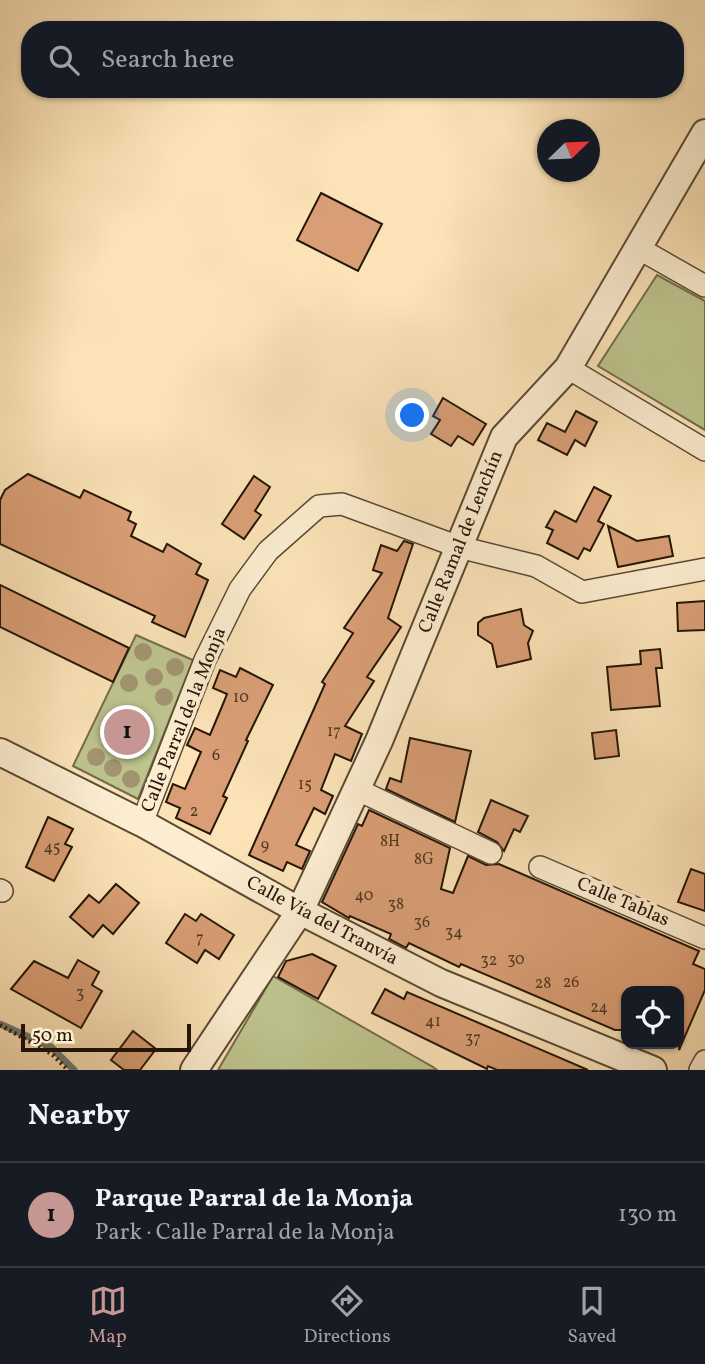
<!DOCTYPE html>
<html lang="en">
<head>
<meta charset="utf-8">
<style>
	:root { --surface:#171b24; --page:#242831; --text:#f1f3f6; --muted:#9ea1a6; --line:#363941; --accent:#c59692 }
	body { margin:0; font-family:Vollkorn,serif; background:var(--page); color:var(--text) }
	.controls { position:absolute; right:21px; bottom:21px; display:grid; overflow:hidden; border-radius:14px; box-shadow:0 2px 5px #0004 }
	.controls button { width:63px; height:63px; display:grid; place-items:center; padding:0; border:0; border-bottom:2px solid var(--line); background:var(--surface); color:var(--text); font:35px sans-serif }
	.compass { position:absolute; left:537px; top:119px; width:63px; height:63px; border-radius:50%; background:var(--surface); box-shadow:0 2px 5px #0004; rotate:67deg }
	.scale { position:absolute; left:21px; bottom:18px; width:170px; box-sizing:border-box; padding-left:7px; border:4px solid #251608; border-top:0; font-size:19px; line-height:24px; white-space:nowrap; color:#251608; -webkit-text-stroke:5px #fcedd0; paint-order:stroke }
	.you { position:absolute; left:413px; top:416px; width:24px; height:24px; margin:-18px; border:5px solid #fff; border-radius:50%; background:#1a73e8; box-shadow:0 0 0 10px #1a73e833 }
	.badge { display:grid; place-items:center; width:46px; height:46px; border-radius:50%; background:var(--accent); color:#111; font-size:23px; font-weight:700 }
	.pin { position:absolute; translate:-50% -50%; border:4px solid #fff; box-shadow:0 2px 7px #0006 }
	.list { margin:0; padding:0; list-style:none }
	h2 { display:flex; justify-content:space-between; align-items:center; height:91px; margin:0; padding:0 28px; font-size:30px }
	h2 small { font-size:23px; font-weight:400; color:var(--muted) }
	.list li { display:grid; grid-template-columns:46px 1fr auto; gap:21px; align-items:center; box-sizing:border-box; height:105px; padding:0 28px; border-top:2px solid var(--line) }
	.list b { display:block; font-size:26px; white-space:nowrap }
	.list p { margin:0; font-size:23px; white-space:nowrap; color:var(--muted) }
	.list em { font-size:23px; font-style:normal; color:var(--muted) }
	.icon { flex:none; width:38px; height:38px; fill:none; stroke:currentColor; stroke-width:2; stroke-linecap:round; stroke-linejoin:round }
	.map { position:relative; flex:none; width:705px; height:1070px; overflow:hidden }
	.search { position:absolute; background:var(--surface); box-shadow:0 2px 5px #0004; left:21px; right:21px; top:21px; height:77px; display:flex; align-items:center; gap:18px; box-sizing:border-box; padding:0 24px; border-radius:28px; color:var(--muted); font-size:26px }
	.sheet { height:196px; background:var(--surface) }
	nav { display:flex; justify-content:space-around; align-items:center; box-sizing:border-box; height:98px; border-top:2px solid var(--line); background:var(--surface); font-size:19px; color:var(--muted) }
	nav a { display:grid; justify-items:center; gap:4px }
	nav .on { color:var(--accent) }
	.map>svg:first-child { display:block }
</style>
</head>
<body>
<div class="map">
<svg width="705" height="1070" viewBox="0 0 705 1070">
	<rect width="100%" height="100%" fill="#fbe3b7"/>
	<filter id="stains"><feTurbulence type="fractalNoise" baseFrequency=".00286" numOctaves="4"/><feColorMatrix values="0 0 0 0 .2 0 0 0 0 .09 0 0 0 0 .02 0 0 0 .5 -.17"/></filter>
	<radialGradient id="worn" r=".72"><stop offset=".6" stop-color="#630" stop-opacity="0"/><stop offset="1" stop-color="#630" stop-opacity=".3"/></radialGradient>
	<!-- green -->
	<g fill="#bec48e" stroke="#726d4b" stroke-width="2">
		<path d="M657,275L705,301V430L598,366Z"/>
		<path d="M136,635L193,660L138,799L73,766Z"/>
		<path d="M273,976L433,1067L437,1070H218Z"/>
	</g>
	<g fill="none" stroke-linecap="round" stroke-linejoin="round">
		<!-- stream -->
		<path stroke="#707a72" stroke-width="7" d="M0,1024L51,1047L74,1070"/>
	</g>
	<!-- building -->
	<g fill="#d99e75" stroke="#251608" stroke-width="2">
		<path d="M321,193L382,224L358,271L297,240Z"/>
		<path d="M443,398L486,424L473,445L458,436L451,446L431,434L440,420L433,416Z"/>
		<path d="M576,411L597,422L585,446L575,440L567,455L538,440L547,423L565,432Z"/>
		<path d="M28,474L80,498L84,490L131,512L128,520L136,524L131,536L163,552L167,544L201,564L196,574L208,580L185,637L152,622L155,616L0,544V500L5,490Z"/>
		<path d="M254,476L270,487L255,511L261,515L244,539L222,524Z"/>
		<path d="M594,487L611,496L598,521L604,524L590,551L584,548L578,559L547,543L553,530L546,527L555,511L576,522Z"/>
		<path d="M608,526L637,541L669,536L673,556L618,567Z"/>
		<path d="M404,541L413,544L388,618L401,627L367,677L374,681L345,726L362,734L351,761L335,754L321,790L333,796L325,814L314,808L296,845L310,851L302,869L287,862L283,871L249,855L325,684L322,682L353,633L344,628L382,573L373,570L381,545L397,551Z"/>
		<path d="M0,585L129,648L113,682L0,627Z"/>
		<path d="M705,601V630L678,631L677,603Z"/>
		<path d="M521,609L524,625L533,631L528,643L531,659L497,667L492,644L478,635V623L484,618Z"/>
		<path d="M660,649L662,668H656L660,706L611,710L607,667L641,664L640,651Z"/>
		<path d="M240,668L273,685L246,740L248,741L223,796L227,798L210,834L176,818L180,808L166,802L173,784L185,789L201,752L187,745L195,728L210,735L223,704L227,694L213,688L220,670L236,677Z"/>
		<path d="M616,730L619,756L595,759L592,733Z"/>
		<path d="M410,738L471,751L455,822L386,789L390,778L401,782Z"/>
		<path d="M491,800L528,816L520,832L514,829L504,851L497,842L478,832Z"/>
		<path d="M369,810L450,848L441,889L453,893L468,856L486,865L499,864L699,951L693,964L705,969V990L679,1050V991H626V1021L622,1030H615L461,964L459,967L409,943L406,948L389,939L391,934L350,916L349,918L322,902L358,824L362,826Z"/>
		<path d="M48,817L73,829L65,844L72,847L54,881L26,867Z"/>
		<path d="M691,869L705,874V911L678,902Z"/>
		<path d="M116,884L139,903L113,934L103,925L93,937L70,917L89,895L99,903Z"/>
		<path d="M185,914L196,921L201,914L234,935L219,959L205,950L197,963L166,943Z"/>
		<path d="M312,954L336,966L318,999L278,977L286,961Z"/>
		<path d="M78,960L99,972L92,985L102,991L81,1028L11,989L34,961L68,978Z"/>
		<path d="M385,989L404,999L407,992L588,1070H497L488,1066L487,1069L372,1013Z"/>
		<path d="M133,1031L156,1049L140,1070H124L111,1060Z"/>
	</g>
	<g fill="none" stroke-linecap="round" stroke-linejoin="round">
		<!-- minor casing -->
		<g stroke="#5a4934" stroke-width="24">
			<g id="minor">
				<path d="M638,248L705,286"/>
				<path d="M568,368L705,450"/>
				<path d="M356,789L491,853"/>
				<path d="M142,823L205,660L240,589L268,551L319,506L342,504L459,547L536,566L582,592L705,569"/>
				<path d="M540,867L705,938"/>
				<path d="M0,890L2,891"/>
				<path d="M700,1070L705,1061"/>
			</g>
		</g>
		<!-- tertiary casing -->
		<g stroke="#5a4934" stroke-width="30">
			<g id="tertiary">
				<path d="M0,752L142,823L300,911L441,983L653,1070"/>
				<path d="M194,1070L300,911L379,741L504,437L568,368L705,133"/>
			</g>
		</g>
		<!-- path -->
		<path stroke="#251608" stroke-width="4.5" stroke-dasharray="2 3.5" stroke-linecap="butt" d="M0,1025L52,1054L68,1070"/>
		<!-- minor -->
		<use href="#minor" stroke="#fcedd0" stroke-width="21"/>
		<!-- tertiary -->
		<use href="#tertiary" stroke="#fcedd0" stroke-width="26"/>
	</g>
	<!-- trees -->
	<g fill="#a39471">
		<circle cx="143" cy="652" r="9"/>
		<circle cx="175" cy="667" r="9"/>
		<circle cx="154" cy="677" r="9"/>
		<circle cx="129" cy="683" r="9"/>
		<circle cx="164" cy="697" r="9"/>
		<circle cx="96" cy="757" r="9"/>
		<circle cx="113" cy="768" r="9"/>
		<circle cx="131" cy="779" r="9"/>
	</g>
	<g text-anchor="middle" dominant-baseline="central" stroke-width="7" stroke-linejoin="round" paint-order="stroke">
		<!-- number labels -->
		<g font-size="16" fill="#523823">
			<text x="241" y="698">10</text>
			<text x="334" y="732">17</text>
			<text x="216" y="756">6</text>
			<text x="305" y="785">15</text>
			<text x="194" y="812">2</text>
			<text x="390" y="842">8H</text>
			<text x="265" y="846">9</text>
			<text x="52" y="848">45</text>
			<text x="424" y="860">8G</text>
			<text x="364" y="896">40</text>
			<text x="396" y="905">38</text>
			<text x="422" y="923">36</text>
			<text x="454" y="933">34</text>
			<text x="200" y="939">7</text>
			<text x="516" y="960">30</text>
			<text x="489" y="961">32</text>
			<text x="571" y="983">26</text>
			<text x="543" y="984">28</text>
			<text x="80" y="994">3</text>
			<text x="599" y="1008">24</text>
			<text x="433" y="1022">41</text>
			<text x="473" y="1039">37</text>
		</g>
		<!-- street labels -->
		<g font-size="19" fill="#251608" stroke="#fcedd0">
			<text transform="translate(461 542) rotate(-68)">Calle Ramal de Lenchín</text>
			<text transform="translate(184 720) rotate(-68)">Calle Parral de la Monja</text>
			<text transform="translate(623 902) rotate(23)">Calle Tablas</text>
			<text transform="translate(322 921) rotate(28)">Calle Vía del Tranvía</text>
		</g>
	</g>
	<rect width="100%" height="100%" filter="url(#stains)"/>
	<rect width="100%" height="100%" fill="url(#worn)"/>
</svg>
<div class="controls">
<button><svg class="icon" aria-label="locate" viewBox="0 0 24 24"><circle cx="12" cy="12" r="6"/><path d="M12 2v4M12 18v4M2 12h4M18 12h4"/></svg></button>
</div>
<svg class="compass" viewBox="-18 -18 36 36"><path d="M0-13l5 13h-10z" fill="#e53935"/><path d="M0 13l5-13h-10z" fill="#9ea1a6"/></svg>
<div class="scale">50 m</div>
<div class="you"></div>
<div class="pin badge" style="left:127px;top:732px">1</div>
<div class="search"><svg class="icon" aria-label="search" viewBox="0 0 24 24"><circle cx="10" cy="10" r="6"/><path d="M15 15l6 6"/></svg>Search here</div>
</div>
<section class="sheet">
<h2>Nearby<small></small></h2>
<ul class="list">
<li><span class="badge">1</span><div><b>Parque Parral de la Monja</b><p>Park · Calle Parral de la Monja</p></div><em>130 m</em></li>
</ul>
</section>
<nav>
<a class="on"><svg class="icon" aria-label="map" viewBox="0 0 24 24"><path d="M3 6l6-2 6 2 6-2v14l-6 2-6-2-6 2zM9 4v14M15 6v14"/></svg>Map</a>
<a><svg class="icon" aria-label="directions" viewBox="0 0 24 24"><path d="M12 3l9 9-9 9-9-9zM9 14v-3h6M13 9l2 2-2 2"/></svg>Directions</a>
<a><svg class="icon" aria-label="saved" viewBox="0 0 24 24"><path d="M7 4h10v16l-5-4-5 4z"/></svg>Saved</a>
</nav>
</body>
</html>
